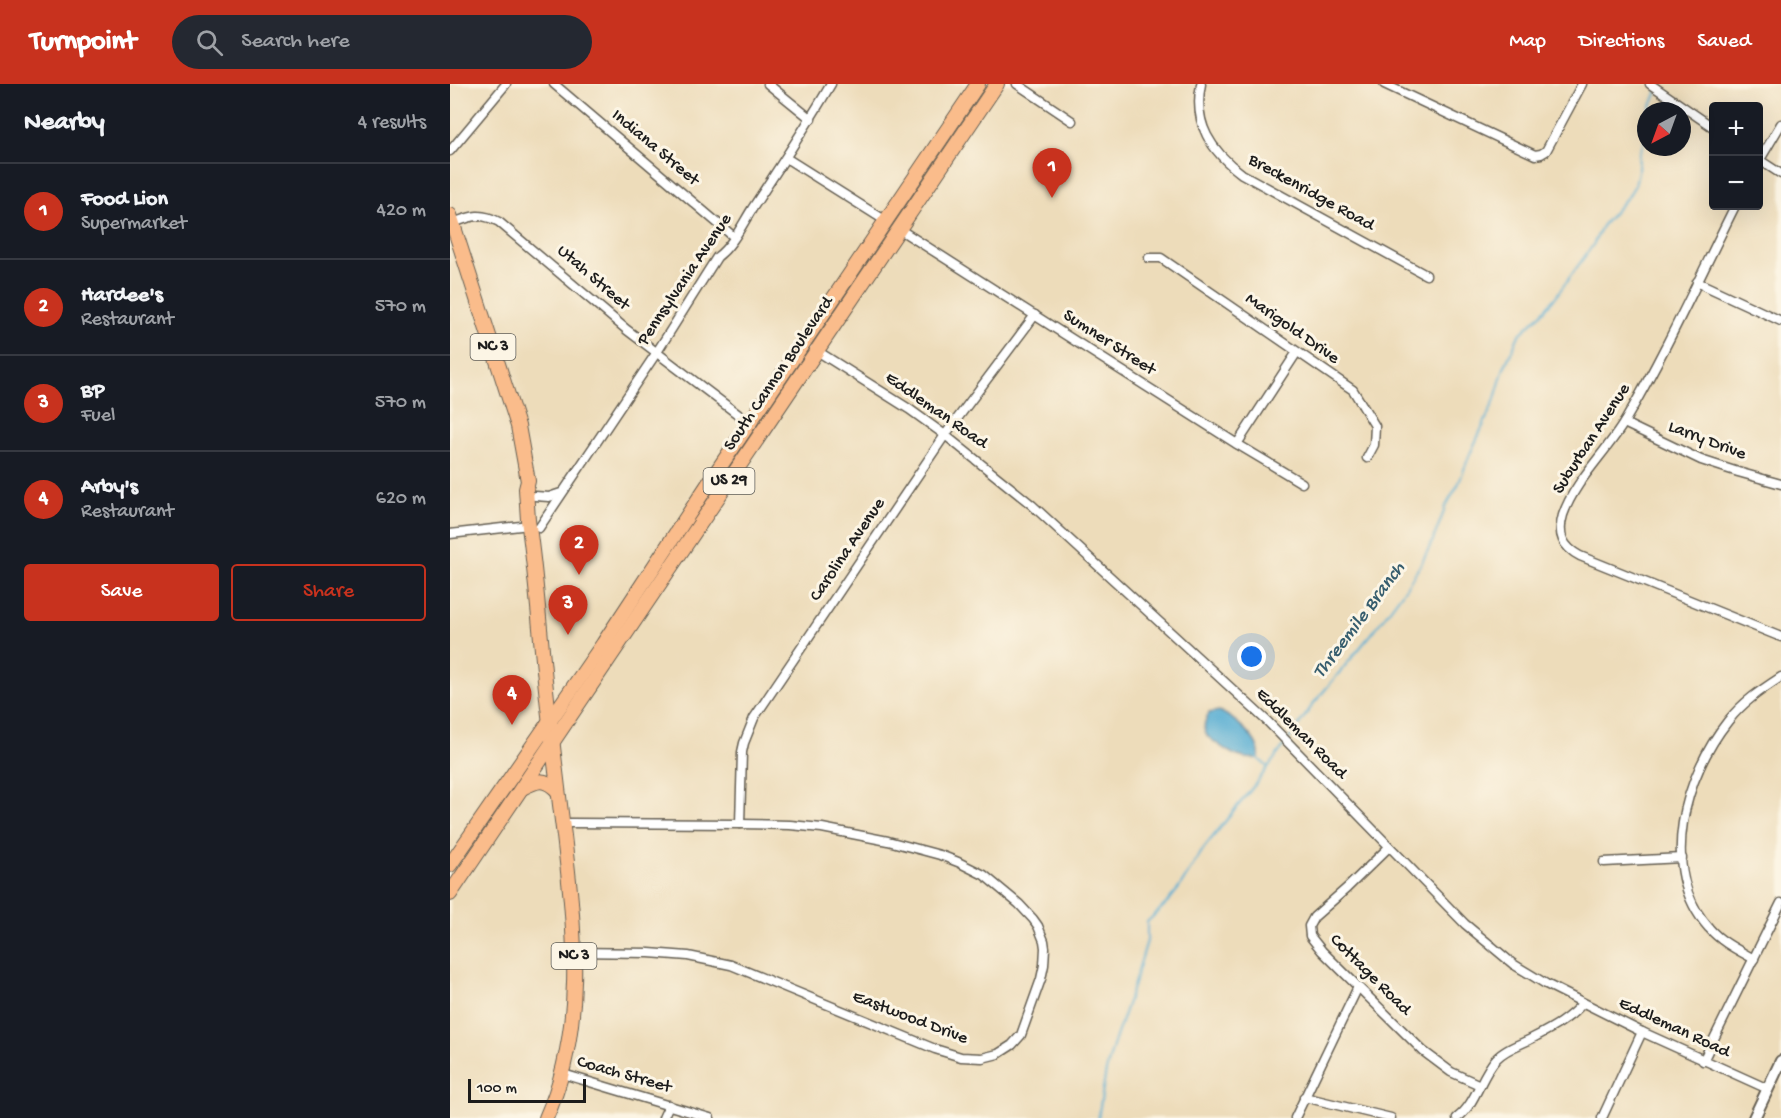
<!DOCTYPE html>
<html lang="en">
<head>
<meta charset="utf-8">
<style>
	:root { --surface:#171b24; --page:#242831; --text:#f1f3f6; --muted:#9ea1a6; --line:#363941; --accent:#c8321e }
	body { margin:0; font-family:"Gochi Hand",sans-serif; background:var(--page); color:var(--text) }
	.controls { position:absolute; right:18px; top:18px; display:grid; overflow:hidden; border-radius:6px; box-shadow:0 6px 24px #0002 }
	.controls button { width:54px; height:54px; display:grid; place-items:center; padding:0; border:0; border-bottom:2px solid var(--line); background:var(--surface); color:var(--text); font:30px sans-serif }
	.compass { position:absolute; left:1187px; top:18px; width:54px; height:54px; border-radius:50%; background:var(--surface); box-shadow:0 6px 24px #0002; rotate:221deg }
	.scale { position:absolute; left:18px; bottom:15px; width:118px; box-sizing:border-box; padding-left:6px; border:3px solid #1c1c1c; border-top:0; font-size:16px; line-height:21px; white-space:nowrap; color:#1c1c1c; -webkit-text-stroke:4px #fcf5e5; paint-order:stroke }
	.you { position:absolute; left:802px; top:573px; width:21px; height:21px; margin:-15px; border:4px solid #fff; border-radius:50%; background:#1a73e8; box-shadow:0 0 0 9px #1a73e833 }
	.badge { display:grid; place-items:center; width:39px; height:39px; border-radius:50%; background:var(--accent); color:#fff; font-size:20px; font-weight:700 }
	.pin { position:absolute; translate:-50% -50px; filter:drop-shadow(0 2px 3px #0008) }
	.pin::after { content:''; position:absolute; top:32px; width:21px; height:18px; background:inherit; clip-path:polygon(0 0,100% 0,50% 100%) }
	.list { margin:0; padding:0; list-style:none }
	h2 { display:flex; justify-content:space-between; align-items:center; height:78px; margin:0; padding:0 24px; font-size:26px }
	h2 small { font-size:20px; font-weight:400; color:var(--muted) }
	.list li { display:grid; grid-template-columns:39px 1fr auto; gap:18px; align-items:center; box-sizing:border-box; height:96px; padding:0 24px; border-top:2px solid var(--line) }
	.list b { display:block; font-size:22px; white-space:nowrap }
	.list p { margin:0; font-size:20px; white-space:nowrap; color:var(--muted) }
	.list em { font-size:20px; font-style:normal; color:var(--muted) }
	.actions { display:flex; gap:12px; padding:18px 24px }
	.actions a { flex:1; padding:14px 0; border:2px solid var(--accent); border-radius:6px; text-align:center; font-size:21px; color:var(--accent) }
	.actions .main { background:var(--accent); color:#fff }
	.icon { flex:none; width:33px; height:33px; fill:none; stroke:currentColor; stroke-width:2; stroke-linecap:round; stroke-linejoin:round }
	.map { position:relative; flex:none; width:1331px; height:1034px; overflow:hidden }
	header { display:flex; align-items:center; gap:36px; box-sizing:border-box; height:84px; padding:0 30px; background:var(--accent); color:#fff }
	header strong { font-size:28px }
	nav { display:flex; gap:33px; margin-inline-start:auto; font-size:21px }
	.search { width:420px; height:54px; background:var(--page); display:flex; align-items:center; gap:15px; box-sizing:border-box; padding:0 21px; border-radius:33px; color:var(--muted); font-size:22px }
	main { display:flex }
	aside { flex:1; background:var(--surface) }
	.map>svg:first-child { display:block }
</style>
</head>
<body>
<header>
<strong>Turnpoint</strong>
<div class="search"><svg class="icon" aria-label="search" viewBox="0 0 24 24"><circle cx="10" cy="10" r="6"/><path d="M15 15l6 6"/></svg>Search here</div>
<nav><a>Map</a><a>Directions</a><a>Saved</a></nav>
</header>
<main>
<aside>
<h2>Nearby<small>4 results</small></h2>
<ul class="list">
<li><span class="badge">1</span><div><b>Food Lion</b><p>Supermarket</p></div><em>420 m</em></li>
<li><span class="badge">2</span><div><b>Hardee's</b><p>Restaurant</p></div><em>570 m</em></li>
<li><span class="badge">3</span><div><b>BP</b><p>Fuel</p></div><em>570 m</em></li>
<li><span class="badge">4</span><div><b>Arby's</b><p>Restaurant</p></div><em>620 m</em></li>
</ul>
<div class="actions"><a class="main">Save</a><a>Share</a></div>
</aside>
<div class="map">
<svg width="1331" height="1034" viewBox="0 0 1331 1034">
	<rect width="100%" height="100%" fill="#fcf5e5"/>
	<filter id="ink" filterUnits="userSpaceOnUse"><feTurbulence type="fractalNoise" baseFrequency=".0167" numOctaves="2"/><feDisplacementMap in="SourceGraphic" scale="12" xChannelSelector="R" yChannelSelector="G"/><feConvolveMatrix kernelMatrix="1 2 1 2 8 2 1 2 1" color-interpolation-filters="sRGB"/></filter>
	<filter id="wash" filterUnits="userSpaceOnUse"><feTurbulence type="fractalNoise" baseFrequency=".008" numOctaves="4" result="noise"/><feDisplacementMap in="SourceGraphic" scale="24" xChannelSelector="R" yChannelSelector="G"/><feGaussianBlur stdDeviation="1.35" result="paint"/><feColorMatrix in="noise" values="0 0 0 0 0 0 0 0 0 0 0 0 0 0 0 0 0 1.4 0 .05"/><feComposite in="paint" operator="in"/></filter>
	<g filter="url(#wash)">
		<rect width="100%" height="100%" fill="#eddcba"/>
		<!-- water -->
		<path fill="#56add3" stroke="#396478" stroke-width="1.5" d="M769,627C784,634 812,656 809,674C787,677 775,665 758,653C752,645 754,638 759,629Z"/>
		<g fill="none" stroke-linecap="round" stroke-linejoin="round">
			<!-- stream -->
			<g stroke="#56add3" stroke-width="2">
				<path d="M1199,27L1207,7"/>
				<path d="M839,655L864,619L924,547L955,505L971,480L983,456L996,422L1008,401L1020,370L1044,318L1054,284L1069,251L1090,231L1104,215L1143,161L1152,142L1179,111L1185,101L1188,88L1189,70L1196,52"/>
				<path d="M806,673L818,683"/>
				<path d="M648,1034L656,987L663,962L683,903L697,857V838L716,820L729,804L754,764L807,698L836,659"/>
			</g>
		</g>
	</g>
	<g filter="url(#ink)">
		<g fill="none" stroke-linecap="round" stroke-linejoin="round">
			<!-- minor casing -->
			<g stroke="#655f53" stroke-width="11">
				<g id="minor">
					<path d="M104,0L284,153"/>
					<path d="M318,0L361,35"/>
					<path d="M567,0L622,37"/>
					<path d="M751,0C743,40 761,67 792,90L976,191"/>
					<path d="M934,0L1085,71L1091,70L1096,67L1132,0"/>
					<path d="M1200,0L1264,44"/>
					<path d="M0,67L56,0"/>
					<path d="M336,74L436,137"/>
					<path d="M1308,75L1331,90"/>
					<path d="M1308,79L1331,40"/>
					<path d="M1285,122C1249,194 1216,267 1175,337C1156,369 1125,396 1113,431C1107,451 1113,463 1130,472L1331,553"/>
					<path d="M3,139C22,132 30,128 49,138L177,246L302,341"/>
					<path d="M449,145L787,360L852,399"/>
					<path d="M699,174H711L903,306L925,342L924,361L917,374"/>
					<path d="M1247,198L1331,237"/>
					<path d="M364,265L459,325L495,351L582,421L818,638L1015,840L1063,880L1096,900L1192,948L1318,1005"/>
					<path d="M1174,339L1251,376L1288,388L1331,400"/>
					<path d="M787,360L847,268"/>
					<path d="M85,412L99,413L111,409"/>
					<path d="M89,444L207,268L267,173C282,162 292,141 302,125C329,84 356,43 381,0"/>
					<path d="M0,450L79,441"/>
					<path d="M120,739L290,740L340,741L372,744L438,757L490,771L508,778L534,791L569,820L583,835L588,842L594,857L595,864L594,881L591,895L571,951L562,961L548,970L532,974L511,973L485,965L281,881L238,872L199,869L124,868"/>
					<path d="M290,740L292,668L294,659L304,634L495,351L585,231"/>
					<path d="M939,763L897,804L864,833L859,842L860,852L872,867L973,967L1001,988L1030,1001"/>
					<path d="M1154,778L1232,774"/>
					<path d="M1304,875C1288,866 1271,858 1259,844C1207,786 1235,691 1278,637C1293,618 1311,606 1331,593"/>
					<path d="M1253,977L1331,819"/>
					<path d="M113,990L260,1034"/>
					<path d="M854,1013L941,1034"/>
					<path d="M213,1034L219,1021"/>
					<path d="M845,1034L908,903"/>
					<path d="M1007,1034C1026,1020 1030,993 1046,975C1054,966 1068,961 1079,956C1100,945 1117,937 1133,919"/>
					<path d="M1152,1034L1192,948"/>
				</g>
			</g>
			<!-- tertiary casing -->
			<g stroke="#655f53" stroke-width="14">
				<path id="tertiary" d="M1304,1034L1331,977"/>
			</g>
			<!-- primary casing -->
			<g stroke="#655f53" stroke-width="16">
				<g id="primary">
					<path d="M0,131L68,342L78,397L76,405L78,436C88,503 91,572 100,639C105,677 109,715 114,752C125,846 136,945 96,1034"/>
					<path d="M72,704C88,696 94,693 108,707"/>
					<path d="M0,781L153,560L261,396L528,0"/>
					<path d="M0,810L547,0"/>
				</g>
			</g>
			<!-- minor -->
			<use href="#minor" stroke="#fff" stroke-width="8"/>
			<!-- tertiary -->
			<use href="#tertiary" stroke="#fff" stroke-width="10"/>
			<!-- primary -->
			<use href="#primary" stroke="#fabc8b" stroke-width="14"/>
		</g>
	</g>
	<g text-anchor="middle" dominant-baseline="central" stroke-width="6" stroke-linejoin="round" paint-order="stroke">
		<!-- shield labels -->
		<g fill="#fcf5e5" stroke="#5f5d58" stroke-width="1.5">
			<rect x="20.5" y="250" width="45" height="26" rx="4.5"/>
			<rect x="253.5" y="384" width="51" height="26" rx="4.5"/>
			<rect x="101.5" y="859" width="45" height="26" rx="4.5"/>
		</g>
		<g font-size="16" font-weight="bold" fill="#1c1c1c">
			<text x="43" y="263">NC 3</text>
			<text x="279" y="397">US 29</text>
			<text x="124" y="872">NC 3</text>
		</g>
		<!-- street labels -->
		<g font-size="18" fill="#1c1c1c" stroke="#fcf5e5">
			<text transform="translate(205 64) rotate(40)">Indiana Street</text>
			<text transform="translate(861 109) rotate(29)">Breckenridge Road</text>
			<text transform="translate(143 194) rotate(41)">Utah Street</text>
			<text transform="translate(235 196) rotate(-56)">Pennsylvania Avenue</text>
			<text transform="translate(842 245) rotate(35)">Marigold Drive</text>
			<text transform="translate(659 259) rotate(33)">Sumner Street</text>
			<text transform="translate(329 290) rotate(-56)">South Cannon Boulevard</text>
			<text transform="translate(486 327) rotate(35)">Eddleman Road</text>
			<text transform="translate(1142 355) rotate(-57)">Suburban Avenue</text>
			<text transform="translate(1257 357) rotate(21)">Larry Drive</text>
			<text transform="translate(398 466) rotate(-56)">Carolina Avenue</text>
			<text transform="translate(851 650) rotate(45)">Eddleman Road</text>
			<text transform="translate(920 891) rotate(45)">Cottage Road</text>
			<text transform="translate(460 934) rotate(21)">Eastwood Drive</text>
			<text transform="translate(1224 944) rotate(25)">Eddleman Road</text>
			<text transform="translate(174 991) rotate(16)">Coach Street</text>
		</g>
		<!-- water labels -->
		<g font-size="20" font-style="italic" fill="#365d6e" stroke="#fcf5e5">
			<text transform="translate(910 537) rotate(-53)">Threemile Branch</text>
		</g>
	</g>
</svg>
<div class="controls">
<button>+</button>
<button>−</button>
</div>
<svg class="compass" viewBox="-18 -18 36 36"><path d="M0-13l5 13h-10z" fill="#e53935"/><path d="M0 13l5-13h-10z" fill="#9ea1a6"/></svg>
<div class="scale">100 m</div>
<div class="you"></div>
<div class="pin badge" style="left:602px;top:114px">1</div>
<div class="pin badge" style="left:129px;top:491px">2</div>
<div class="pin badge" style="left:118px;top:551px">3</div>
<div class="pin badge" style="left:62px;top:641px">4</div>
</div>
</main>
</body>
</html>
